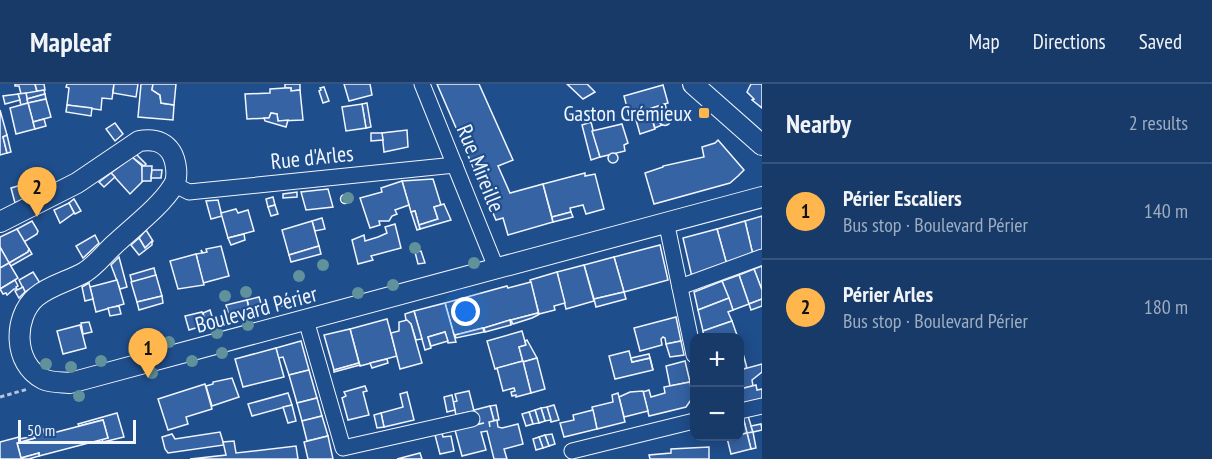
<!DOCTYPE html>
<html lang="en">
<head>
<meta charset="utf-8">
<style>
	:root { --surface:#173a69; --page:#244571; --text:#f1f3f6; --muted:#9eadc0; --line:#36547d; --accent:#ffb74d }
	body { margin:0; font-family:"PT Sans Narrow",sans-serif; background:var(--page); color:var(--text) }
	.controls { position:absolute; right:18px; bottom:18px; display:grid; overflow:hidden; border-radius:12px; box-shadow:0 3px 15px #0003 }
	.controls button { width:54px; height:54px; display:grid; place-items:center; padding:0; border:0; border-bottom:2px solid var(--line); background:var(--surface); color:var(--text); font:30px sans-serif }
	.scale { position:absolute; left:18px; bottom:15px; width:118px; box-sizing:border-box; padding-left:6px; border:3px solid #f2f6ff; border-top:0; font-size:16px; line-height:21px; white-space:nowrap; color:#f2f6ff; -webkit-text-stroke:4px #1f4e8c; paint-order:stroke }
	.you { position:absolute; left:466px; top:228px; width:21px; height:21px; margin:-15px; border:4px solid #fff; border-radius:50%; background:#1a73e8; box-shadow:0 0 0 9px #1a73e833 }
	.badge { display:grid; place-items:center; width:39px; height:39px; border-radius:50%; background:var(--accent); color:#111; font-size:20px; font-weight:700 }
	.pin { position:absolute; translate:-50% -50px; filter:drop-shadow(0 2px 3px #0008) }
	.pin::after { content:''; position:absolute; top:32px; width:21px; height:18px; background:inherit; clip-path:polygon(0 0,100% 0,50% 100%) }
	.list { margin:0; padding:0; list-style:none }
	h2 { display:flex; justify-content:space-between; align-items:center; height:78px; margin:0; padding:0 24px; font-size:26px }
	h2 small { font-size:20px; font-weight:400; color:var(--muted) }
	.list li { display:grid; grid-template-columns:39px 1fr auto; gap:18px; align-items:center; box-sizing:border-box; height:96px; padding:0 24px; border-top:2px solid var(--line) }
	.list b { display:block; font-size:22px; white-space:nowrap }
	.list p { margin:0; font-size:20px; white-space:nowrap; color:var(--muted) }
	.list em { font-size:20px; font-style:normal; color:var(--muted) }
	.map { position:relative; flex:none; width:762px; height:375px; overflow:hidden }
	header { display:flex; align-items:center; gap:36px; box-sizing:border-box; height:84px; padding:0 30px; background:var(--surface); border-bottom:2px solid var(--line) }
	header strong { font-size:28px }
	nav { display:flex; gap:33px; margin-inline-start:auto; font-size:21px }
	main { display:flex }
	aside { flex:1; background:var(--surface) }
	.map>svg:first-child { display:block }
</style>
</head>
<body>
<header>
<strong>Mapleaf</strong>
<nav><a>Map</a><a>Directions</a><a>Saved</a></nav>
</header>
<main>
<div class="map">
<svg width="762" height="375" viewBox="0 0 762 375">
	<rect width="100%" height="100%" fill="#1f4e8c"/>
	<!-- building -->
	<g fill="#3563a3" stroke="#f2f6ff" stroke-width="1.5">
		<path d="M15,0H35L37,8L21,10L19,2H15Z"/>
		<path d="M35,0H44L45,6L37,7Z"/>
		<path d="M67,0H114L112,15L102,14L101,26L67,21L69,4L66,3Z"/>
		<path d="M114,0H138L136,13L113,9Z"/>
		<path d="M141,0H153L152,6L160,11L161,19L174,21L173,36L138,33Z"/>
		<path d="M153,0H176L174,21L161,19L160,11L152,6Z"/>
		<path d="M285,0H300V6L291,7V4H285Z"/>
		<path d="M344,0H370L372,11L349,17Z"/>
		<path d="M437,0H479L513,76L498,82L510,109L543,100L553,138L508,151L503,134L496,136Z"/>
		<path d="M567,0H587L595,8L583,15Z"/>
		<path d="M751,0H762V24L752,16L754,15L747,8Z"/>
		<path d="M663,1L668,19L649,25L655,45L640,50L634,29L629,31L624,12Z"/>
		<path d="M324,3L329,17L323,19L319,7L321,6L320,4Z"/>
		<path d="M285,4H291V7L300,6L303,36L278,37L277,30L271,29L269,34L247,35L245,10L270,9V5Z"/>
		<path d="M44,6L45,10L27,15L26,9Z"/>
		<path d="M26,9L28,19L21,21L18,10Z"/>
		<path d="M18,10L20,16L5,20L3,12Z"/>
		<path d="M45,10L46,15L28,19L27,15Z"/>
		<path d="M46,15L51,33L33,38L28,19Z"/>
		<path d="M28,19L35,45L16,50L10,24Z"/>
		<path d="M367,19L371,43L366,44L362,20Z"/>
		<path d="M362,20L366,44L346,47L342,23Z"/>
		<path d="M665,20L668,31L661,32L659,38L662,41L655,44L649,25Z"/>
		<path d="M67,21L92,24L91,32L66,28Z"/>
		<path d="M0,26L7,51L3,53L7,69L0,71Z"/>
		<path d="M271,29L277,30L278,37L288,36L286,43L265,37L264,34H269Z"/>
		<circle cx="665" cy="36" r="5.5"/>
		<path d="M44,35L46,42L35,45L33,38Z"/>
		<path d="M591,38L600,73L591,76L582,41Z"/>
		<path d="M115,39L123,50L115,57L106,45Z"/>
		<path d="M622,40L628,59L624,61L625,67L600,73L592,47Z"/>
		<path d="M407,46L408,63L384,68L382,49Z"/>
		<path d="M371,49H382L383,56L371,57Z"/>
		<path d="M7,51L11,68L7,69L3,53Z"/>
		<path d="M718,56L744,86L738,92L730,99L654,120L645,89L663,83V82L704,73L702,63L715,59Z"/>
		<circle cx="613" cy="74" r="5"/>
		<path d="M136,70L146,80L144,82L132,73Z"/>
		<path d="M132,73L142,82L143,97L130,110L111,89Z"/>
		<path d="M142,82H152L151,97H142Z"/>
		<path d="M152,86H162L161,94H151Z"/>
		<path d="M111,89L115,93L104,103L99,98Z"/>
		<path d="M585,89V92L595,90L604,125L586,130L583,121L570,124L571,128L552,133L543,100Z"/>
		<path d="M433,95L441,121L434,123L438,135L419,141L415,127L411,128L402,97Z"/>
		<path d="M402,97L409,121L395,126L397,130L392,132L389,137H379L380,141L370,144L360,114L382,108L381,104Z"/>
		<path d="M33,98L37,108L28,113L25,101Z"/>
		<path d="M21,101L24,115L15,119L11,104Z"/>
		<path d="M328,105L333,123L306,126L301,108Z"/>
		<path d="M297,108V113L283,114V110Z"/>
		<circle cx="345" cy="115" r="4.5"/>
		<path d="M273,113L275,121L268,123L266,115Z"/>
		<path d="M74,115L81,127L75,130L69,119Z"/>
		<path d="M218,116L222,132L211,135L206,117Z"/>
		<path d="M69,119L74,129L60,139L54,126Z"/>
		<path d="M444,120L451,136L420,145L419,141L438,135L434,123Z"/>
		<path d="M275,121L278,130L271,132L268,123Z"/>
		<path d="M236,125L238,129L248,126L254,147L228,154L221,129Z"/>
		<path d="M415,127L420,145L417,146L411,128Z"/>
		<path d="M571,128L573,133L553,138L552,133Z"/>
		<path d="M762,132V167L753,171L745,137Z"/>
		<path d="M322,134L325,145L315,147L312,137Z"/>
		<path d="M32,137L38,147L37,150L24,158L17,145Z"/>
		<path d="M312,137L319,162L289,171L282,146Z"/>
		<path d="M745,137L753,171L727,181L717,145Z"/>
		<path d="M395,140L401,164L371,172L373,176L358,180L352,156L364,151L365,157L378,153L387,149L385,143Z"/>
		<path d="M17,145L29,165L28,168L9,179L0,163V153Z"/>
		<path d="M717,145L727,181L692,193L683,154Z"/>
		<path d="M146,146L153,157L145,164L139,154Z"/>
		<path d="M244,150L245,156L231,161L228,154Z"/>
		<path d="M95,151L99,159L83,174L76,162Z"/>
		<path d="M139,154L145,164L152,157V161L139,171L131,161Z"/>
		<path d="M660,161L668,196L624,208L614,173Z"/>
		<path d="M221,162L229,192L203,199L196,170L202,169L201,166L203,169L207,168L206,165Z"/>
		<path d="M319,162L321,170L291,178L289,171Z"/>
		<path d="M0,163L9,179L0,184Z"/>
		<path d="M29,165L32,170L11,182L9,179L28,168Z"/>
		<path d="M421,167L425,179L418,180L415,168Z"/>
		<path d="M196,170L204,201L178,205L170,177Z"/>
		<path d="M119,173L127,203L120,205L111,181Z"/>
		<path d="M614,173L624,208L594,215L584,181Z"/>
		<path d="M9,179L18,194L0,205V184Z"/>
		<path d="M584,181L594,217L566,225L557,188Z"/>
		<path d="M762,182V206L754,185Z"/>
		<path d="M154,184L156,192L132,198L130,191Z"/>
		<path d="M754,185L762,206V215L749,220L739,191Z"/>
		<path d="M33,188L40,199L25,208L19,196Z"/>
		<path d="M557,188L565,219L554,222L555,226L539,230L530,196Z"/>
		<path d="M156,191L162,212L137,218L131,198Z"/>
		<path d="M739,191L749,220L733,226L722,197Z"/>
		<path d="M15,196L18,202L16,203L17,205H14L7,211L6,209L3,210L0,205Z"/>
		<path d="M117,196L124,220L96,228L90,203Z"/>
		<path d="M722,197L729,214L698,226L694,208Z"/>
		<path d="M531,198L539,231L538,229L511,236V241L510,236L484,244V248L483,244L455,251V254L445,219L507,202L508,204Z"/>
		<path d="M89,199L93,215L85,217L82,203Z"/>
		<path d="M23,203L25,208L19,214L15,207Z"/>
		<path d="M624,208L626,215L596,223L594,215Z"/>
		<path d="M162,212L163,219L139,226L137,218Z"/>
		<path d="M295,212L296,218L281,222L279,216Z"/>
		<path d="M259,213L263,226L251,230L247,216Z"/>
		<path d="M729,214L733,226L728,228L732,237L703,247L698,226Z"/>
		<path d="M762,215V222L751,226L749,220Z"/>
		<path d="M247,216L250,230L230,235L226,221Z"/>
		<path d="M445,219L456,258L448,259L445,248L428,253L431,264L425,266L414,227Z"/>
		<path d="M119,222L121,230L110,232L108,224Z"/>
		<path d="M210,226L214,239L206,241L203,229Z"/>
		<path d="M414,227L422,255L416,256L411,240L406,236L405,230Z"/>
		<path d="M202,228L206,241L189,246L185,232Z"/>
		<path d="M538,229V231L532,234L513,240L511,236Z"/>
		<path d="M676,233L681,257L666,260L665,254L663,253L661,255L662,261L640,267L634,244Z"/>
		<path d="M387,235L397,272L360,282L350,245Z"/>
		<path d="M407,236L411,240L422,279L400,285L391,249L399,247V238Z"/>
		<path d="M510,236L511,241L485,248L484,244Z"/>
		<path d="M732,237L738,254H704L703,247Z"/>
		<path d="M89,238L92,248L83,250L81,239Z"/>
		<path d="M80,241L86,264L63,270L57,247Z"/>
		<path d="M483,244L484,248L456,254L455,251Z"/>
		<path d="M350,245L359,279L334,286L324,251Z"/>
		<path d="M522,247L526,261L519,263L523,277L495,285L487,257Z"/>
		<path d="M445,248L448,257L431,262L428,253Z"/>
		<path d="M527,256L537,274L523,278L519,263L526,261L525,257Z"/>
		<path d="M301,257L309,286L289,291L283,273L278,274L276,264Z"/>
		<path d="M681,257L684,271L670,273L666,260Z"/>
		<path d="M276,264L284,293L243,303L235,275Z"/>
		<path d="M742,266L747,284L740,286V267Z"/>
		<path d="M629,267L632,278L650,274L653,286L615,295L609,272Z"/>
		<path d="M649,270L653,286L650,274L632,278L631,274Z"/>
		<path d="M537,274L545,305L531,309L523,278Z"/>
		<path d="M387,275L388,279L372,284L370,279Z"/>
		<path d="M523,277L531,309L516,313V311L512,312L511,308L515,307L514,304L503,307L497,284Z"/>
		<path d="M685,277L690,298L670,302L666,282Z"/>
		<path d="M359,279L360,281L334,288V286Z"/>
		<path d="M762,280V288L752,296L753,302L740,305V286Z"/>
		<path d="M309,286L317,314L297,319L289,291Z"/>
		<path d="M232,294L239,313L212,322L206,302L213,300V298Z"/>
		<path d="M690,298L693,313L686,323L649,332L643,308L649,306L651,313L665,309L664,303Z"/>
		<path d="M205,300L212,325L186,333L188,340L168,346L158,315Z"/>
		<path d="M756,301L757,306L762,305V316L740,322V305Z"/>
		<path d="M365,302L367,307L363,308L369,331L348,336L342,314L346,312L344,308Z"/>
		<path d="M469,307L474,327L456,331L453,318L457,317L455,310Z"/>
		<path d="M643,307L648,327L624,333L619,313L630,308Z"/>
		<path d="M407,308L414,336L384,343L381,329L403,323L400,310Z"/>
		<path d="M288,309L292,321L252,332L248,320Z"/>
		<path d="M618,309L625,338L597,345L592,323L613,318L612,311Z"/>
		<path d="M452,311L455,326L447,328L444,313Z"/>
		<path d="M317,314L322,332L302,337L297,319Z"/>
		<path d="M292,321L296,337L288,339L283,323Z"/>
		<path d="M496,321L499,336L494,337L490,322Z"/>
		<path d="M554,321L559,336L551,338L547,323Z"/>
		<path d="M490,322L494,337L489,338L490,343L489,338L497,336L498,343L502,344L518,340L523,360L504,365L507,375H494L487,347L481,348L486,366L462,372L455,346L484,339L478,340L474,326Z"/>
		<path d="M547,323L551,336L545,337L541,324Z"/>
		<path d="M541,324L545,337L539,339L535,326Z"/>
		<path d="M535,326L539,339L533,340L529,328Z"/>
		<path d="M593,326L597,345L564,353L560,339L574,336L573,331Z"/>
		<path d="M529,328L533,340L526,342L522,330Z"/>
		<path d="M117,329L124,353L103,358L102,355L108,354L103,336L79,342L78,340Z"/>
		<path d="M381,329L384,343L377,344L374,331Z"/>
		<path d="M322,332L328,352L307,357L302,337Z"/>
		<path d="M748,332L753,348L747,349L743,333Z"/>
		<path d="M743,333L747,349L740,351V334Z"/>
		<path d="M103,336L108,354L39,372V369L21,374L17,359L35,354L33,348L43,345L45,351Z"/>
		<path d="M761,340L762,346L753,348L751,342Z"/>
		<path d="M220,348L224,361L168,369L165,365L162,353L172,350L175,355Z"/>
		<path d="M753,348L756,364L751,365L747,349Z"/>
		<path d="M442,349L443,353L451,352L454,367L440,370L435,351Z"/>
		<path d="M747,349L751,365L731,370L727,354Z"/>
		<path d="M552,350L555,360L549,362L545,351Z"/>
		<path d="M545,351L549,362L543,364L539,353Z"/>
		<path d="M34,352L35,354L17,359L21,374L39,369V372L29,375H0V358L19,353V355Z"/>
		<path d="M328,352L333,375H308L304,358Z"/>
		<path d="M539,353L543,364L536,366L533,355Z"/>
		<path d="M234,357L236,369L296,362L298,375H190L226,371L223,358Z"/>
		<path d="M709,363V375H650L649,371L671,369V365Z"/>
		<path d="M420,369L422,375H397Z"/>
	</g>
	<g fill="none" stroke-linecap="round" stroke-linejoin="round">
		<!-- street casing -->
		<g stroke="#f2f6ff" stroke-width="17">
			<g id="street">
				<path d="M422,0L497,186"/>
				<path d="M175,101L189,108L455,81"/>
				<path d="M666,137L694,271"/>
				<path d="M680,203L762,173"/>
				<path d="M306,236L343,364L472,335"/>
				<path d="M740,327L762,322"/>
				<path d="M572,367L694,337"/>
			</g>
		</g>
		<!-- secondary casing -->
		<g stroke="#f2f6ff" stroke-width="22">
			<g id="secondary">
				<path d="M693,0L762,61"/>
				<path d="M0,138L77,99L139,57C151,55 163,56 171,68C176,76 179,94 173,102C162,121 132,144 115,160C105,169 96,181 85,188C70,197 50,201 36,213C13,233 13,280 43,295C52,299 61,298 70,299L762,113"/>
			</g>
		</g>
		<!-- path -->
		<path stroke="#b3c4dc" stroke-width="3" stroke-dasharray="4.5 3" stroke-linecap="butt" d="M0,313L28,305"/>
		<!-- street -->
		<use href="#street" stroke="#1f4e8c" stroke-width="15"/>
		<!-- secondary -->
		<use href="#secondary" stroke="#1f4e8c" stroke-width="20"/>
	</g>
	<!-- trees -->
	<g fill="#61919a">
		<circle cx="348" cy="114" r="6"/>
		<circle cx="415" cy="164" r="6"/>
		<circle cx="474" cy="179" r="6"/>
		<circle cx="323" cy="181" r="6"/>
		<circle cx="299" cy="192" r="6"/>
		<circle cx="393" cy="201" r="6"/>
		<circle cx="246" cy="208" r="6"/>
		<circle cx="358" cy="209" r="6"/>
		<circle cx="225" cy="212" r="6"/>
		<circle cx="248" cy="241" r="6"/>
		<circle cx="217" cy="249" r="6"/>
		<circle cx="169" cy="258" r="6"/>
		<circle cx="134" cy="267" r="6"/>
		<circle cx="222" cy="269" r="6"/>
		<circle cx="101" cy="277" r="6"/>
		<circle cx="192" cy="277" r="6"/>
		<circle cx="46" cy="280" r="6"/>
		<circle cx="71" cy="283" r="6"/>
		<circle cx="152" cy="289" r="6"/>
		<circle cx="79" cy="312" r="6"/>
	</g>
	<!-- markers -->
	<rect fill="#ffb74d" stroke="#1f4e8c" stroke-width="2" x="698" y="23" width="12" height="12" rx="3"/>
	<g text-anchor="middle" dominant-baseline="central" stroke-width="4.5" stroke-linejoin="round" paint-order="stroke">
		<!-- poi labels -->
		<g font-size="22" fill="#f2f6ff" stroke="#1f4e8c" text-anchor="end">
			<text x="692" y="29">Gaston Crémieux</text>
		</g>
		<!-- street labels -->
		<g font-size="22" fill="#f2f6ff" stroke="#1f4e8c">
			<text transform="translate(312 73) rotate(-6)">Rue d'Arles</text>
			<text transform="translate(481 84) rotate(68)">Rue Mireille</text>
			<text transform="translate(256 225) rotate(-15)">Boulevard Périer</text>
		</g>
	</g>
</svg>
<div class="controls">
<button>+</button>
<button>−</button>
</div>
<div class="scale">50 m</div>
<div class="you"></div>
<div class="pin badge" style="left:148px;top:294px">1</div>
<div class="pin badge" style="left:37px;top:133px">2</div>
</div>
<aside>
<h2>Nearby<small>2 results</small></h2>
<ul class="list">
<li><span class="badge">1</span><div><b>Périer Escaliers</b><p>Bus stop · Boulevard Périer</p></div><em>140 m</em></li>
<li><span class="badge">2</span><div><b>Périer Arles</b><p>Bus stop · Boulevard Périer</p></div><em>180 m</em></li>
</ul>
</aside>
</main>
</body>
</html>
